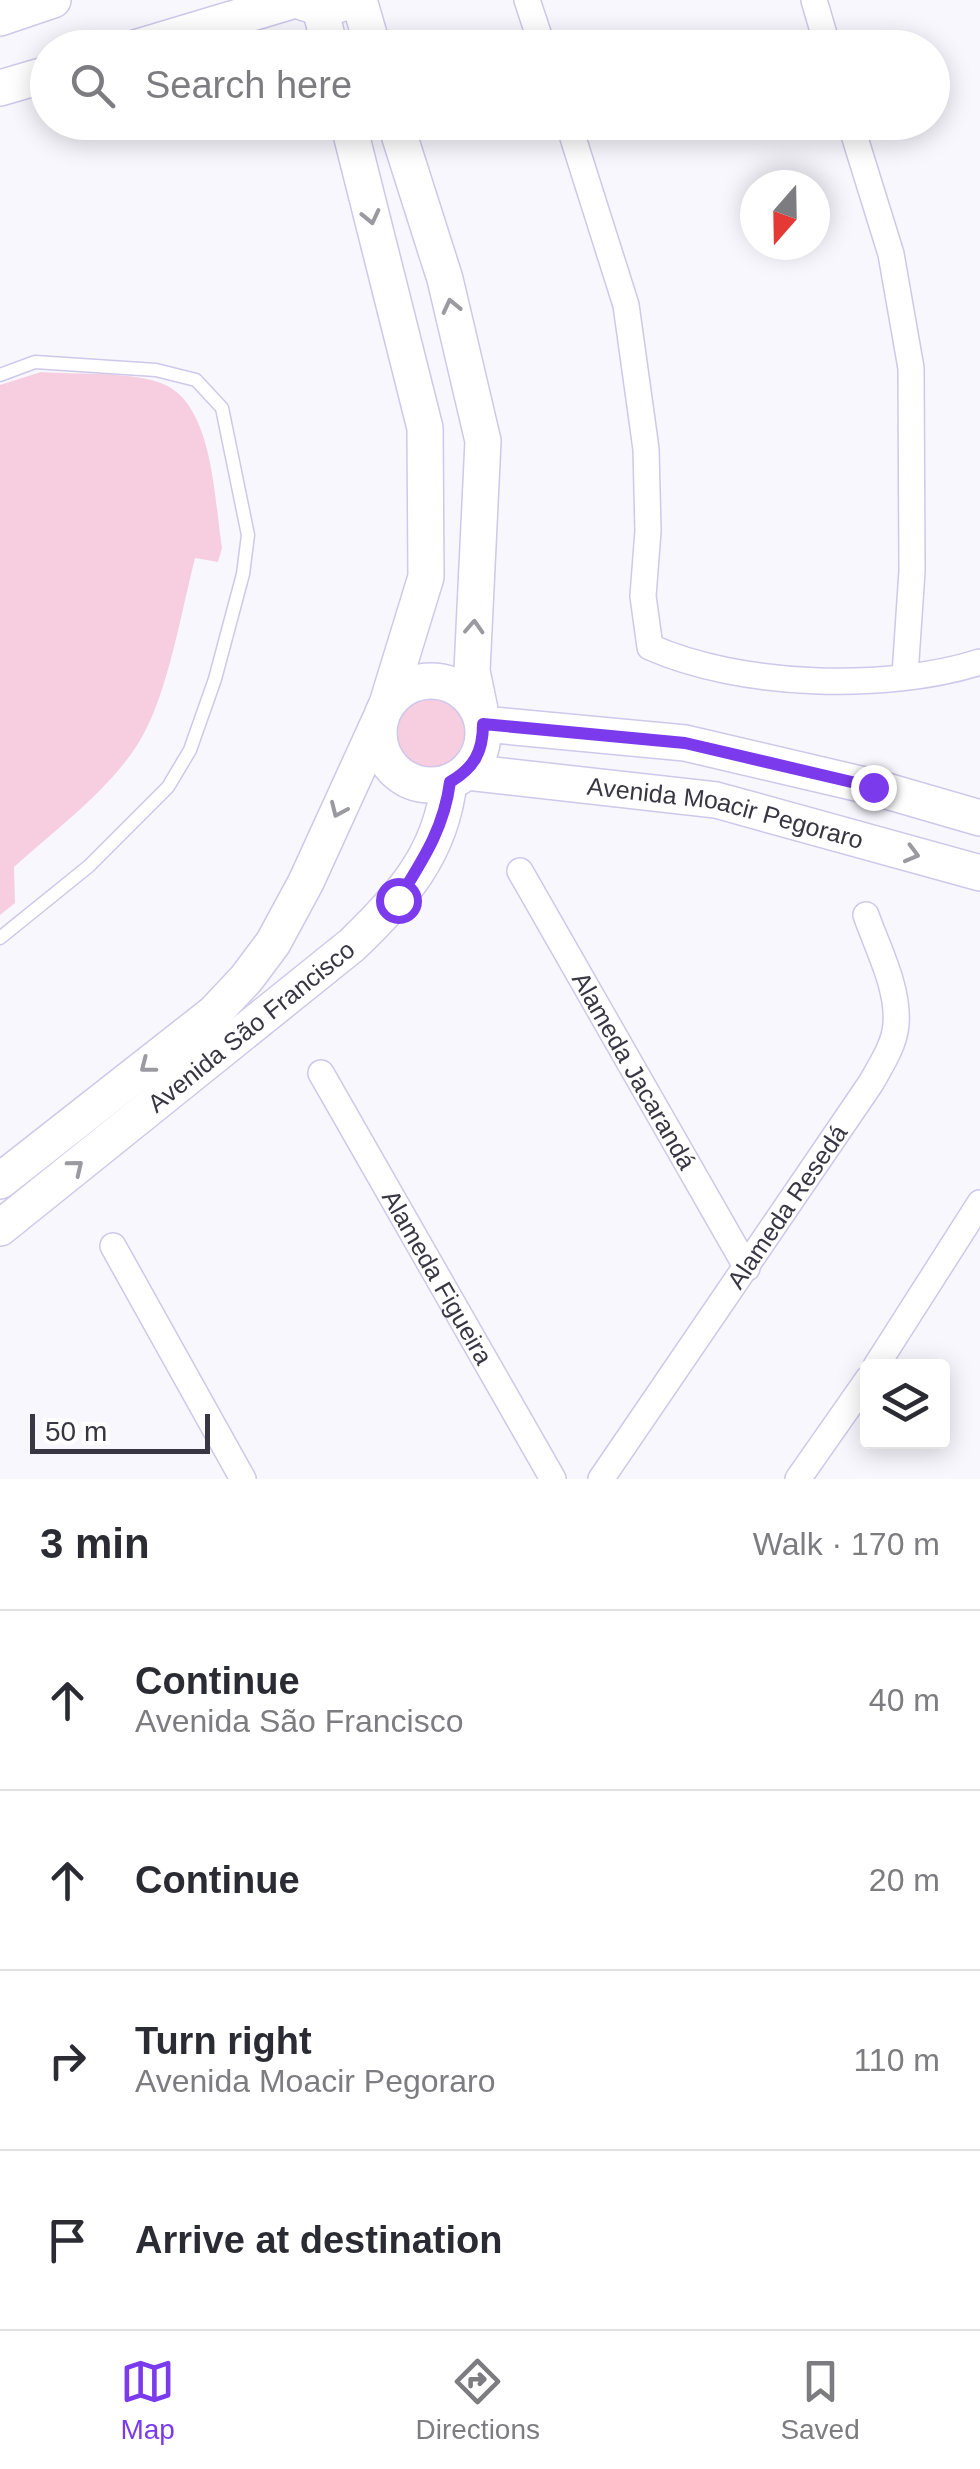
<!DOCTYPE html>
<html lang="en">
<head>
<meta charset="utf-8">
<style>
	:root { --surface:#fff; --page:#f2f2f3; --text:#2b2b33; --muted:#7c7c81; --line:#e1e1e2; --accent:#7c3aed }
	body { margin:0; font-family:Arial,sans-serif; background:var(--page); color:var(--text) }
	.controls { position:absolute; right:30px; bottom:30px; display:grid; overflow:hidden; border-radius:10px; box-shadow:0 5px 25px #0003 }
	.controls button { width:90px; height:90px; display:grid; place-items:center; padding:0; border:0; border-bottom:2px solid var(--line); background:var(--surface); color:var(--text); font:50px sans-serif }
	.compass { position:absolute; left:740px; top:170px; width:90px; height:90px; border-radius:50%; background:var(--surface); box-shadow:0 5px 25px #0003; rotate:200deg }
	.scale { position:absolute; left:30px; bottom:25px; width:180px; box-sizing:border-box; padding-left:10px; border:5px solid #383643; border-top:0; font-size:28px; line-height:35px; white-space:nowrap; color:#383643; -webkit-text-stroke:8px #fff; paint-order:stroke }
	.stop { position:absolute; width:30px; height:30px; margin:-22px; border:8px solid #7c3aed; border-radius:50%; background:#fff }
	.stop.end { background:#7c3aed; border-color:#fff; box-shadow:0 2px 10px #0008 }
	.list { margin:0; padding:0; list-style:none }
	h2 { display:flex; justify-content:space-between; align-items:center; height:130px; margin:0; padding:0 40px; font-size:42px }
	h2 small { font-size:32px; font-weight:400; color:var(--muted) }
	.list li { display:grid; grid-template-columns:65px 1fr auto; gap:30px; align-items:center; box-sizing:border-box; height:180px; padding:0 40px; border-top:2px solid var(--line) }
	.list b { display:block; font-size:38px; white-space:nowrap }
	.list p { margin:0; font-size:32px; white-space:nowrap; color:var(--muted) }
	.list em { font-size:32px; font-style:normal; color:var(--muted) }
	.icon { flex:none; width:55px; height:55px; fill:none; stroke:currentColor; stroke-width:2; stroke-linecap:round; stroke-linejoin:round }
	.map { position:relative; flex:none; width:980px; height:1479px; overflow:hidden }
	.search { position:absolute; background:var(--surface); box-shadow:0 5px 25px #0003; left:30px; right:30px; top:30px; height:110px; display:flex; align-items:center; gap:25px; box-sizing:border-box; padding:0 35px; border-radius:55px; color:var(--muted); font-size:38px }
	.sheet { height:850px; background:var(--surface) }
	nav { display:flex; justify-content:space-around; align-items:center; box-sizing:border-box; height:140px; border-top:2px solid var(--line); background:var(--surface); font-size:28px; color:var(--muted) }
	nav a { display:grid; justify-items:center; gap:5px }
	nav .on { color:var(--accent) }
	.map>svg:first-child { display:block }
</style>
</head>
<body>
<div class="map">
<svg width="980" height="1479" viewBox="0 0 980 1479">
	<rect width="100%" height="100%" fill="#f8f7fe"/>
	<!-- green -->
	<g fill="#f7cedf">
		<path d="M41,372C78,375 123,371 158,382C214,399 214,499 222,548L218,562L195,558C182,609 168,691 143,735C116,785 56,829 14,867L15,903L0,915V385Z"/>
		<path d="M434,691C527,724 420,825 388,740L403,697Z"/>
	</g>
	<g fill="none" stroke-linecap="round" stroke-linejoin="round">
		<!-- lane casing -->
		<g stroke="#cec8ea" stroke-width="15">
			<path id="lane" d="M0,375L35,362L156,370L196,380L222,408L248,535L243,574L215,679L190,750L168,787L89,866L0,938"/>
		</g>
		<!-- street casing -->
		<g stroke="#cec8ea" stroke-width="28">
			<g id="street">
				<path d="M527,0L543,48"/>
				<path d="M814,0L828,48"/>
				<path d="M568,122L626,305L646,449L648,531L643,596L650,647C740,687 886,692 980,662"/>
				<path d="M850,122L891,254L911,368L912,571L905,675"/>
				<path id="s1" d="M520,871L747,1268"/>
				<path id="s2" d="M321,1073L553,1479"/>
				<path d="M113,1246L243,1479"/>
				<path d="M876,1366L980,1203"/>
				<path id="s3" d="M601,1479L871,1083C881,1065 895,1044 896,1024C899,988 877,947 866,915"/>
				<path d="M798,1479L868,1379"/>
			</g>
		</g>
		<!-- secondary casing -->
		<g stroke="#cec8ea" stroke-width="38">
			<g id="secondary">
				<path d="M297,0C315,8 332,10 350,0"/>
				<path d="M359,0L373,48"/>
				<path d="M320,8L330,48"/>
				<path d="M0,18L53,0"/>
				<path d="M135,48L295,0"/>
				<path d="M0,88L48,74"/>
				<path d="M348,122L425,428L426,577L387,704"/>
				<path d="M395,122L445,279L483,441L472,671L483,724L685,743L873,787L980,818"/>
				<circle cx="431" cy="733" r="52"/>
				<path id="s4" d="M467,772L716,800L980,873"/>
				<path d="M0,1181L214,1013L246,979L273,943L306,882L379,722"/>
				<path id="s5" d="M0,1228L352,945C402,897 441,854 449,782"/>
			</g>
		</g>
		<!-- lane -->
		<use href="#lane" stroke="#fff" stroke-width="12"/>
		<!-- street -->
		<use href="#street" stroke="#fff" stroke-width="25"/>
		<!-- secondary -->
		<use href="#secondary" stroke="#fff" stroke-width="35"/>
	</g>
	<!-- one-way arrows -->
	<defs><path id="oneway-chevron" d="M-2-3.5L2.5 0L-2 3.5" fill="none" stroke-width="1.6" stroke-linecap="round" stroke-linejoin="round" transform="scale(2.5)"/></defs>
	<g stroke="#9c9aa1">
		<use href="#oneway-chevron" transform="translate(371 217) rotate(77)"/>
		<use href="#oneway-chevron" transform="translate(451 306) rotate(-103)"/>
		<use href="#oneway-chevron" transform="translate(474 627) rotate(-87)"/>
		<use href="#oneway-chevron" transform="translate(338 810) rotate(114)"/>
		<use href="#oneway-chevron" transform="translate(912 854) rotate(15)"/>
		<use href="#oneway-chevron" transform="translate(147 1066) rotate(142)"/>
		<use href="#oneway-chevron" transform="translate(76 1167) rotate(-39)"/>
	</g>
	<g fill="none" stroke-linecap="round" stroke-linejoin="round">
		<!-- route -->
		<path stroke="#7c3aed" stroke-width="12" d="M398,900C422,861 444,829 450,782C474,768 483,752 483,724L685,743L873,787"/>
	</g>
	<g text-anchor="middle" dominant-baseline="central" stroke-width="8" stroke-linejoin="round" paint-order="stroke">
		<!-- street labels -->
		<g font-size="25" fill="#383643" stroke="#fff">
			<text stroke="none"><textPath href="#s4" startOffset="262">Avenida Moacir Pegoraro</textPath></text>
			<text stroke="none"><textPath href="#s5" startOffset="322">Avenida São Francisco</textPath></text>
			<text stroke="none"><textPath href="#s1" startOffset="230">Alameda Jacarandá</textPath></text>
			<text stroke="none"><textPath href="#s3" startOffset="330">Alameda Resedá</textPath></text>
			<text stroke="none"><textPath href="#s2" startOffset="235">Alameda Figueira</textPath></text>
		</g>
	</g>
</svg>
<div class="controls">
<button><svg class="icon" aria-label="layers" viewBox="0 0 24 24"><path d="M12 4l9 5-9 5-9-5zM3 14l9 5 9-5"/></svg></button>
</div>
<svg class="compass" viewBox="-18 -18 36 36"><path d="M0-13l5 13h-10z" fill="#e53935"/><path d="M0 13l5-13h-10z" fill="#7c7c81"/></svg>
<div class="scale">50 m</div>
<div class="stop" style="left:398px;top:900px"></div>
<div class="stop end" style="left:873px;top:787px"></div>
<div class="search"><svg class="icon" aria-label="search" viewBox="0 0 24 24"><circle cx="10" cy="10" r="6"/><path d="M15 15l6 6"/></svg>Search here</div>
</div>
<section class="sheet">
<h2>3 min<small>Walk · 170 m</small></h2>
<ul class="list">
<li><svg class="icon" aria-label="ahead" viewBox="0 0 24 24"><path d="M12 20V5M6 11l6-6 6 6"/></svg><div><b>Continue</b><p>Avenida São Francisco</p></div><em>40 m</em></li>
<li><svg class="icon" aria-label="ahead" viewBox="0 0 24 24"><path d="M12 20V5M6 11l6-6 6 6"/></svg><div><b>Continue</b></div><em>20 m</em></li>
<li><svg class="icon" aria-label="right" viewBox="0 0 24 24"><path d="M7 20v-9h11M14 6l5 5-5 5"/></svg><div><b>Turn right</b><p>Avenida Moacir Pegoraro</p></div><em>110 m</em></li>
<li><svg class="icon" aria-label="arrive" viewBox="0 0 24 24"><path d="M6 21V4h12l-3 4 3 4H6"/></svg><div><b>Arrive at destination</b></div></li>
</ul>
</section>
<nav>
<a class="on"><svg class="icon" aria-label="map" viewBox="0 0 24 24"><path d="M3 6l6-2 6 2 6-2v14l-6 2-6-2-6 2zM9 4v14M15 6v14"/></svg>Map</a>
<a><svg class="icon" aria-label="directions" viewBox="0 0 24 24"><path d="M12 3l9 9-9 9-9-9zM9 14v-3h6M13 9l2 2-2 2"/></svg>Directions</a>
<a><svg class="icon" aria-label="saved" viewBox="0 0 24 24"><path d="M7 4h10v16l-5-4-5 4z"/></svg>Saved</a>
</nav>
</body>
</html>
